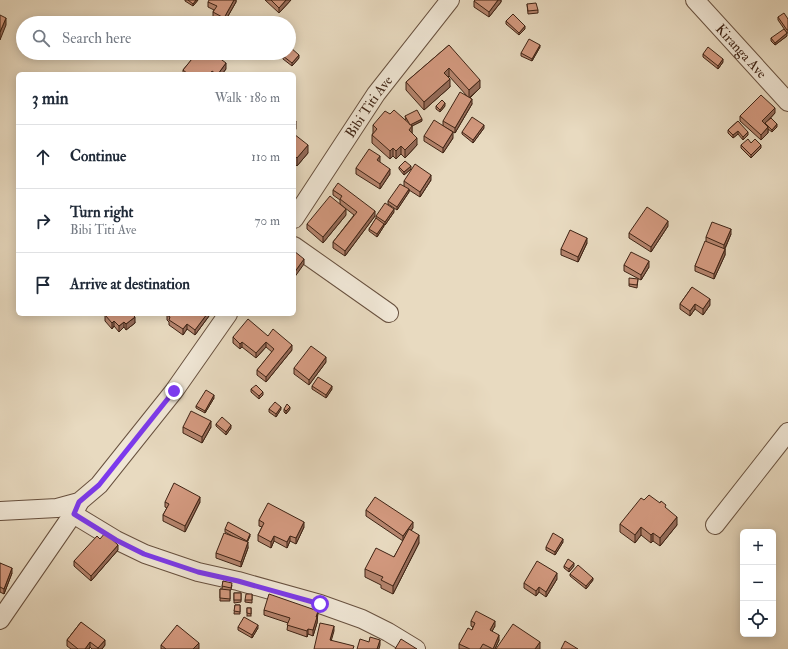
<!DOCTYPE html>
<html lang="en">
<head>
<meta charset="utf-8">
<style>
	:root { --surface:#fff; --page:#f2f2f3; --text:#1f2937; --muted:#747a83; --line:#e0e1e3 }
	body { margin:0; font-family:"IM FELL Double Pica",serif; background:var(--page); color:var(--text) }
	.controls { position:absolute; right:12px; bottom:12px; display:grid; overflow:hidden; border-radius:6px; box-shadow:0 2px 10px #0003 }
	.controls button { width:36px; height:36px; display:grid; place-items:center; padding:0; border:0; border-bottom:1px solid var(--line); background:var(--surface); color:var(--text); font:20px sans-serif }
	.stop { position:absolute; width:12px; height:12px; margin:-9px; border:3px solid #7c3aed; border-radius:50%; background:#fff }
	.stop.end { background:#7c3aed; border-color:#fff; box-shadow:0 1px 4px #0008 }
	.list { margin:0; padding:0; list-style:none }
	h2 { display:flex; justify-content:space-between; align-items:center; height:52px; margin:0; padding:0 16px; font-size:17px }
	h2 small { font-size:13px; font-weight:400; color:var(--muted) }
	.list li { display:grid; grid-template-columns:26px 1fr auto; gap:12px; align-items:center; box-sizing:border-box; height:64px; padding:0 16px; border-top:1px solid var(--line) }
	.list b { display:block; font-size:15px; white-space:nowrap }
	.list p { margin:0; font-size:13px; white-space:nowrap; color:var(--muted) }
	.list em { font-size:13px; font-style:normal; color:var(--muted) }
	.icon { flex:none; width:22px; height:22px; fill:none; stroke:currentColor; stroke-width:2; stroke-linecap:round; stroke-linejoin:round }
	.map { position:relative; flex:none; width:788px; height:649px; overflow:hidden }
	.search { position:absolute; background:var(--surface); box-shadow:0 2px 10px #0003; left:16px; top:16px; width:280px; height:44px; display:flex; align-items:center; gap:10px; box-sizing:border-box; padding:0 14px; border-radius:22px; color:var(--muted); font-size:15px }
	.panel { position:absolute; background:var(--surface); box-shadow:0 2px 10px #0003; left:16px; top:72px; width:280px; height:244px; border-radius:6px }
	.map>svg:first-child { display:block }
</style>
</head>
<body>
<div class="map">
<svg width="788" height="649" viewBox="0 0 788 649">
	<rect width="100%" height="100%" fill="#e8dac0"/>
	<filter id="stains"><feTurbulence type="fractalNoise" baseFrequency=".005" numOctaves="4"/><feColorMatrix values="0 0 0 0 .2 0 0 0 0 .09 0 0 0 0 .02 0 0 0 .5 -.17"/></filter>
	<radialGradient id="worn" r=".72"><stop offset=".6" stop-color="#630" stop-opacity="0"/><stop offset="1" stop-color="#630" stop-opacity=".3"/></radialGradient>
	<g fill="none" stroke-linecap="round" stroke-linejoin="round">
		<!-- minor casing -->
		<g stroke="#68513f" stroke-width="20">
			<g id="minor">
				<path id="s1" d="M695,0L788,102"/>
				<path id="s2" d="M294,219L376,94L450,0"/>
				<path d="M294,246L389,313"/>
				<path d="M0,511L57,508L79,502L99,485L174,391L228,314"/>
				<path d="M73,514L116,540L145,554L198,572L238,581L320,604L362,619L388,632L416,649"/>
				<path d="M715,525L788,432"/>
				<path d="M0,620L73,514L79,503"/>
			</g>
		</g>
		<!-- minor -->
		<use href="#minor" stroke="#f0e7d6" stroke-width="18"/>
	</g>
	<!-- wall -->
	<g fill="#b5846d" stroke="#3e2314">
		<path d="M185,0H198L193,6L185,1Z"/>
		<path d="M236,0V2L224,23H222L213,18V12L214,10L208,7V2Z"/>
		<path d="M265,0H291L279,13Z"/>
		<path d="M501,0V2L489,17L474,7V1Z"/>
		<path d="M527,4L538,10V13L528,14Z"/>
		<path d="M778,17L788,19V33H787L778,20Z"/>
		<path d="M506,21L525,29L519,35L506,24Z"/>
		<path d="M787,36L775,45L771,41V38Z"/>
		<path d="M449,45L480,88L470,98L472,104L455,133L443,126V121L467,96L449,76L448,77L450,87L424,110L406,90V82Z"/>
		<path d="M540,47L532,61L521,56V53Z"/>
		<path d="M189,53H207L226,69L222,74H183V70L194,57Z"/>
		<path d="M703,54L723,62L718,69L703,57Z"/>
		<path d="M283,56L299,58L292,66L283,59Z"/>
		<path d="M436,106H445L440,112L436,109Z"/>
		<path d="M775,113L765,124V125V123L777,127L772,132L768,129V133L761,140L740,121V116Z"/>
		<path d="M390,114L406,120L405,116L422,121L412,126V133L417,145L405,158L401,154L396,159L393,156L390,159L372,143V135L373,133V125Z"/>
		<path d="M738,121L748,135L743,140L738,134L733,138L728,133V130Z"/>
		<path d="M484,128L473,143L462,134V132Z"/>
		<path d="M294,134L308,153L297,166L294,163Z"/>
		<path d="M424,136L453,138L443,153L424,141Z"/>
		<path d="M751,143L761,148L751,158L741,148V145Z"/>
		<path d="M379,162L390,174L380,189L356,174V168L380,162Z"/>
		<path d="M399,167L411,169L404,175L399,169Z"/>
		<path d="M431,180L420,197L409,190V192L397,210L388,204V201L404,186V181Z"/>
		<path d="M333,190L375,216L345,256L333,248V242L354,215L340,204V200L333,195Z"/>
		<path d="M394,212L385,225L384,224V226L377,237L369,231V229L376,219V216Z"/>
		<path d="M346,215L323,243L307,229V224Z"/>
		<path d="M668,226L651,252L629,238V233Z"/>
		<path d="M731,234L725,249V255L714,279L695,271V266L706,242V237Z"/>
		<path d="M587,243L578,262L561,255V249Z"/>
		<path d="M624,265L649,267L641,280L624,271Z"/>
		<path d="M638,279L637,288L629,286V284Z"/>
		<path d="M692,287L710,305L703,315L695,309L690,316L680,309V304Z"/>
		<path d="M209,314V316L195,335L187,329L183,335L169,325V322L167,320V315Z"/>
		<path d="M105,315H133L135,323L126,330L124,327L119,332L114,326L112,329L105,321Z"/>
		<path d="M268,336L292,350L266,382L257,375V370L272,352L266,347L256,358L242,347L240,349L233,343V337Z"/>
		<path d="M326,362L309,385L294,374V368Z"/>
		<path d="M312,386L332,389L326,398L312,389Z"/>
		<path d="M251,389L263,395L259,399L251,392Z"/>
		<path d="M214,398L205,413L196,408V406Z"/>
		<path d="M269,409H281L276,417L269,412Z"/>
		<path d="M284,409H290L286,414L284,412Z"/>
		<path d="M216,424L231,428L226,435L216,426Z"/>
		<path d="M183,427H211L202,443L183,433Z"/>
		<path d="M644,500L666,509L677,525L660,546L653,541L651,543L641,535L635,543L620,532V524Z"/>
		<path d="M165,502H200L185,532L163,521V515L167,508L165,507Z"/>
		<path d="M366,510L413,528L411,530L419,543L393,594L381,588V585L365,577V569L394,557L403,541L366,516Z"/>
		<path d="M259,520L304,527L296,544L290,541L287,548L274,541L271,548L258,541V535L262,527L259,526Z"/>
		<path d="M225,529L250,536L247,542L248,548L241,567L216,558V553L236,538L225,532Z"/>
		<path d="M100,539L118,550L91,581L74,566V561Z"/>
		<path d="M563,542L555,555L546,550V547Z"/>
		<path d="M0,563L12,573L4,594L0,592Z"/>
		<path d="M564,566H574L569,572L564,568Z"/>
		<path d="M570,574L593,580L586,589L570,576Z"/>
		<path d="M557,579L546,597L539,592L536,596L524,588V583Z"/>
		<path d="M223,581L232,585L231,590H230V601H220V589H222Z"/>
		<path d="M234,593H241V602L234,603Z"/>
		<path d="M252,594V603L245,602V600Z"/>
		<path d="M235,605H240V614H234Z"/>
		<rect x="247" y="608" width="4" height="8"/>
		<path d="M264,610L318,611L317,623L313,636L308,634L307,637L287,630L288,623L264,615Z"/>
		<path d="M471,621L495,626L492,631L499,640L495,649H459V644L472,630L473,627L471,626Z"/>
		<path d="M81,622L105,645L102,649H92L90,647L89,649H71L67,646V640Z"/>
		<path d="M238,627L258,628L252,638L238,630Z"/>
		<path d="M161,645L199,649H161Z"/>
	</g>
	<!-- shaded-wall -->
	<g fill="#946b59" stroke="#3e2314">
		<path d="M196,0H198L193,6V4Z"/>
		<path d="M234,0H236V2L224,23V18Z"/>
		<path d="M286,0H291L279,13V8Z"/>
		<path d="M498,0H501V2L489,17V12Z"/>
		<path d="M6,18V25L0,40V32Z"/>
		<path d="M525,26V29L519,35V33Z"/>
		<path d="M787,33V36L775,45V43Z"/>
		<path d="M540,45V47L532,61V59Z"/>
		<path d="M299,55V58L292,66V63Z"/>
		<path d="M723,59V62L718,69V66Z"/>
		<path d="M226,63V69L222,74H218Z"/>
		<path d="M449,68V76L444,81V73Z"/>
		<path d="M450,79V87L424,110V102Z"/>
		<path d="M480,80V88L469,98V90Z"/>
		<path d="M472,99V104L455,133V128Z"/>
		<path d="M445,103V106L440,112V110Z"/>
		<path d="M775,108V113L762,127V121Z"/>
		<path d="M422,119V121L412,126V134L409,130L410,125Z"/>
		<path d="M296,121V129L294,132V124Z"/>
		<path d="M777,124V127L772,132V130Z"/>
		<path d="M484,125V128L473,143V140Z"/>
		<path d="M768,127V133L761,140V135Z"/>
		<path d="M738,131V134L733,138V135Z"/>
		<path d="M453,132V138L443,153V148Z"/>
		<path d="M748,132V135L743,140V137Z"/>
		<path d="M417,138V145L405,158V150Z"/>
		<path d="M308,145V153L297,166V158Z"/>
		<path d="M761,145V148L751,158V155Z"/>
		<path d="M401,146V154L396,159V151Z"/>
		<path d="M393,148V156L390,159V151Z"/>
		<path d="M380,156V162L377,166V160Z"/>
		<path d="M411,166V169L404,175V172Z"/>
		<path d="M390,169V174L380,189V184Z"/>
		<path d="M431,175V180L420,197V192Z"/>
		<path d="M409,189V192L397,210V207Z"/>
		<path d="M346,209V215L323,243V237Z"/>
		<path d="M394,209V212L385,225V222Z"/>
		<path d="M375,211V216L345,256V251Z"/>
		<path d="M668,221V226L651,252V247Z"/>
		<path d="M384,224V226L377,237V234Z"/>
		<path d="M731,229V234L724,250V245Z"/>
		<path d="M587,238V243L578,262V257Z"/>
		<path d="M725,249V255L714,279V274Z"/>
		<path d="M304,259V264L294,278V273Z"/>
		<path d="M649,261V267L641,280V275Z"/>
		<path d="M710,299V305L703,315V309Z"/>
		<path d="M695,304V309L690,316V311Z"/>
		<path d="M207,314H209V316L195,335V330Z"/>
		<path d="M135,317V323L126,330V324Z"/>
		<path d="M114,321V326L112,329V323Z"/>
		<path d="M124,322V327L119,332V326Z"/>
		<path d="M187,324V329L183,335V329Z"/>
		<path d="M242,342V347L240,349V344Z"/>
		<path d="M266,342V347L256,358V353Z"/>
		<path d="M292,345V350L266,382V377Z"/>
		<path d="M326,357V362L309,385V380Z"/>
		<path d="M332,386V389L326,398V395Z"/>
		<path d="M263,392V395L259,399V396Z"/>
		<path d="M214,395V398L205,413V411Z"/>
		<path d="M281,407V409L276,417V414Z"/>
		<path d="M290,407V409L286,414V411Z"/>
		<path d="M211,421V427L202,443V437Z"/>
		<path d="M231,425V428L226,435V432Z"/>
		<path d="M200,497V502L185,532V526Z"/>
		<path d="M677,517V525L660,546V538Z"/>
		<path d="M304,522V527L296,544V538Z"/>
		<path d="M413,522V528L403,541V536Z"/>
		<path d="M641,527V535L635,543V535Z"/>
		<path d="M653,533V541L651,543V535Z"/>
		<path d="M250,534V536L247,543V541Z"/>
		<path d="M419,535V543L393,594V586Z"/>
		<path d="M274,536V541L271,548V542Z"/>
		<path d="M290,536V541L287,548V542Z"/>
		<path d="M563,539V542L555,555V552Z"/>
		<path d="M248,542V548L241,567V562Z"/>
		<path d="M118,545V550L91,581V576Z"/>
		<path d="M574,563V566L569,572V569Z"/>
		<path d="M12,568V573L4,594V589Z"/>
		<path d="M557,573V579L546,597V592Z"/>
		<path d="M593,578V580L586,589V586Z"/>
		<path d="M539,587V592L536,596V591Z"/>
		<path d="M318,611L317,623L313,636V630Z"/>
		<path d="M495,621V626L490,635V630Z"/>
		<path d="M258,625V628L252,638V635Z"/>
		<path d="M334,626V631L330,645V640Z"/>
		<path d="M308,629V634L307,637V631Z"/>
		<path d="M499,635V640L495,649H493Z"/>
		<path d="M105,640V645L102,649H98V648Z"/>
		<path d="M380,640V645L379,649H377Z"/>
		<path d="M90,642V647L89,649H85Z"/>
		<path d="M540,642V649H535Z"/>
		<path d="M199,643V649H193Z"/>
	</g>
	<!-- building -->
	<g fill="#d3997f" stroke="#3e2314">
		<path d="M188,0H196L193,4Z"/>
		<path d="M209,0H234L224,18L213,12L217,6L208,2Z"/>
		<path d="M271,0H286L279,8Z"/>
		<path d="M475,0H498L489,12L474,1Z"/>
		<path d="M536,3L538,10L528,11L527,4Z"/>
		<path d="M784,13L788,19V30H787L778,17Z"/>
		<path d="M513,14L525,26L519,33L506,21Z"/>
		<path d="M0,15L6,18L0,32Z"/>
		<path d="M784,29L787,33L775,43L771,38Z"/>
		<path d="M529,39L540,45L532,59L521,53Z"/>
		<path d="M449,45L480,80L469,90L449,68L444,73L450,79L424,102L406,82Z"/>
		<path d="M290,47L299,55L292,63L283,56L286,53H289V49Z"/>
		<path d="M708,47L723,59L718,66L703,54Z"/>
		<path d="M195,53H207L212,57L214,54L226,63L218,74H216L212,71L210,74H188L183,70L196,54Z"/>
		<path d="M460,92L472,99L455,128L443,121Z"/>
		<path d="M761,95L775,108L762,121L768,127L761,135L740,116Z"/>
		<path d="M442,100L445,103L440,110L436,106Z"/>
		<path d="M394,110L412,126L409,130L417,138L405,150L401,146L396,151L393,148L390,151L372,135L377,129L373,125L385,111L390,114Z"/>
		<path d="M417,110L422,119L410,125L409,123L405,116Z"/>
		<path d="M472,117L484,125L473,140L462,132Z"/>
		<path d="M771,118L777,124L772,130L765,123Z"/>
		<path d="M434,120L453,132L443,148L424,136Z"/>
		<path d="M738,121L748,132L743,137L738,131L733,135L728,130Z"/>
		<path d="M294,134L308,145L297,158L294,155Z"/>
		<path d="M748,139L751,143L755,139L761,145L751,155L741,145Z"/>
		<path d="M369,149L380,156L377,160L390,169L380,184L356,168Z"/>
		<path d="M405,161L411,166L404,172L399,167Z"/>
		<path d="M415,164L431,175L420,192L404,181Z"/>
		<path d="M338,183L375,211L345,251L333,242L357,212L340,199L342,196L333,190Z"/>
		<path d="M400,184L409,189L397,207L388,201Z"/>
		<path d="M330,196L346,209L323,237L307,224Z"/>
		<path d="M385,203L394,209L385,222L376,216Z"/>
		<path d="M647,207L668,221L651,247L629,233Z"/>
		<path d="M376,218L384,224L377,234L369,229Z"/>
		<path d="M712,222L731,229L724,245L706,237Z"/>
		<path d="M570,230L587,238L578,257L561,249Z"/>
		<path d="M705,241L725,249L714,274L695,266Z"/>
		<path d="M294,251L304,259L294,273Z"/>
		<path d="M631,252L649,261L641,275L624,265Z"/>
		<path d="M629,278L638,279L637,285L629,284Z"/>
		<path d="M692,287L710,299L703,309L695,304L690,311L680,304Z"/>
		<path d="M107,314H132L135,317L126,324L124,322L119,326L114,321L112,323L105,315Z"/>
		<path d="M168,314H207L195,330L187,324L183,329L169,320L170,317L167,315Z"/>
		<path d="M248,319L268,336L273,329L292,345L266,377L257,370L274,349L266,342L256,353L242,342L240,344L233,337Z"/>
		<path d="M311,346L326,357L309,380L294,368Z"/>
		<path d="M318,377L332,386L326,395L312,386Z"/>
		<path d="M256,385L263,392L259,396L251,389Z"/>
		<path d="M206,390L214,395L205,411L196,406Z"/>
		<path d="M275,402L281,407L276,414L269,409Z"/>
		<path d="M287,404L290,407L286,411L284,409Z"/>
		<path d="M191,411L211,421L202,437L183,427Z"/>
		<path d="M222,417L231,425L226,432L216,424Z"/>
		<path d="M174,483L200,497L185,526L163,515L169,504L165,502Z"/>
		<path d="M649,495L660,503L661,501L666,505L665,507L677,517L660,538L653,533L651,535L641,527L635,535L620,524L641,498L644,500Z"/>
		<path d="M375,497L413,522L403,536L366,510Z"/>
		<path d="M268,503L304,522L296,538L290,536L287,542L274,536L271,542L258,535L264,523L259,520Z"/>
		<path d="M228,522L250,534L247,541L225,529Z"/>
		<path d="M409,529L419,535L393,586L381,580L383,577L365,569L376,548L394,557Z"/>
		<path d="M105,533L118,545L91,576L74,561L97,536L100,539Z"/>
		<path d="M224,533L248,542L241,562L216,553Z"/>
		<path d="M553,533L563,539L555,552L546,547Z"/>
		<path d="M568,559L574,563L569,569L564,566Z"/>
		<path d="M537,561L557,573L546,592L539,587L536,591L524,583Z"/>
		<path d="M0,563L12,568L4,589L0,587Z"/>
		<path d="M578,565L593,578L586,586L570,574Z"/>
		<path d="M223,581L232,583L231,588L222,586Z"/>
		<path d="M220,589L230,590V599L220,598Z"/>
		<rect x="234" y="593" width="7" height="7"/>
		<path d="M246,594H252V600H245Z"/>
		<path d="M269,594L318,611L316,617H317L313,630L308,629L307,631L287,625L290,618L264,610Z"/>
		<path d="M235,605H240V612L234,611Z"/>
		<path d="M247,608H251V614L247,613Z"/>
		<path d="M476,611L495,621L490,630L499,635L493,649L483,644L480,649H470L459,644L468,628L472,630L475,623L471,621Z"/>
		<path d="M244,617L258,625L252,635L238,627Z"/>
		<path d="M81,622L105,640L98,648L90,642L85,649H78L67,640Z"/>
		<path d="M320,623L334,626L330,640L354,646L353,649H314Z"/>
		<path d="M513,624L540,642L535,649H496Z"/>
		<path d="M177,625L199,643L193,649H166L161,645Z"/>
		<path d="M370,637L380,640L377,649H357L360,639L369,642Z"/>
		<path d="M401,639L417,649H395Z"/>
		<path d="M565,641L578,649H561Z"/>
	</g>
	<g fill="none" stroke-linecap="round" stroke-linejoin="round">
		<!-- route -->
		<path stroke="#7c3aed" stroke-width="5" d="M174,391L99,485L79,502L74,514L116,540L144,554L198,572L238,581L320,604"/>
	</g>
	<g text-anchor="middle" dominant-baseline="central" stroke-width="4" stroke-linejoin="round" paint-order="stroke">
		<!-- street labels -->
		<g font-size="14" fill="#3e2314" stroke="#f0e7d6">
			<text stroke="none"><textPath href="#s1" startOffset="69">Kiranga Ave</textPath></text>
			<text stroke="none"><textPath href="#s2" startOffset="135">Bibi Titi Ave</textPath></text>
		</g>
	</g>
	<rect width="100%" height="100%" filter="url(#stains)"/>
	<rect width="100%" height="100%" fill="url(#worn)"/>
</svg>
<div class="controls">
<button>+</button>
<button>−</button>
<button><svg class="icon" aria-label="locate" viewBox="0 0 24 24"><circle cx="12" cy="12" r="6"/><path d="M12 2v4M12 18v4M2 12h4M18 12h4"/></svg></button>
</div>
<div class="stop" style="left:320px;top:604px"></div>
<div class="stop end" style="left:174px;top:391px"></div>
<div class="search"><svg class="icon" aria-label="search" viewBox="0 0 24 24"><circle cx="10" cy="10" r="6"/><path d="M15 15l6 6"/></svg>Search here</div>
<section class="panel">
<h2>3 min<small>Walk · 180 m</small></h2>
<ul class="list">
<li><svg class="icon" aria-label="ahead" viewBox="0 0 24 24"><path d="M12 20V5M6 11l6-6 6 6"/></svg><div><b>Continue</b></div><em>110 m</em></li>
<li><svg class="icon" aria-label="right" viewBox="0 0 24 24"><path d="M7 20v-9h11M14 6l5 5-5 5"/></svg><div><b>Turn right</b><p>Bibi Titi Ave</p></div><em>70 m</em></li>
<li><svg class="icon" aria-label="arrive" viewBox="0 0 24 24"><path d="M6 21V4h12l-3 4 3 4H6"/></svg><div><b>Arrive at destination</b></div></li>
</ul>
</section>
</div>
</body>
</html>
